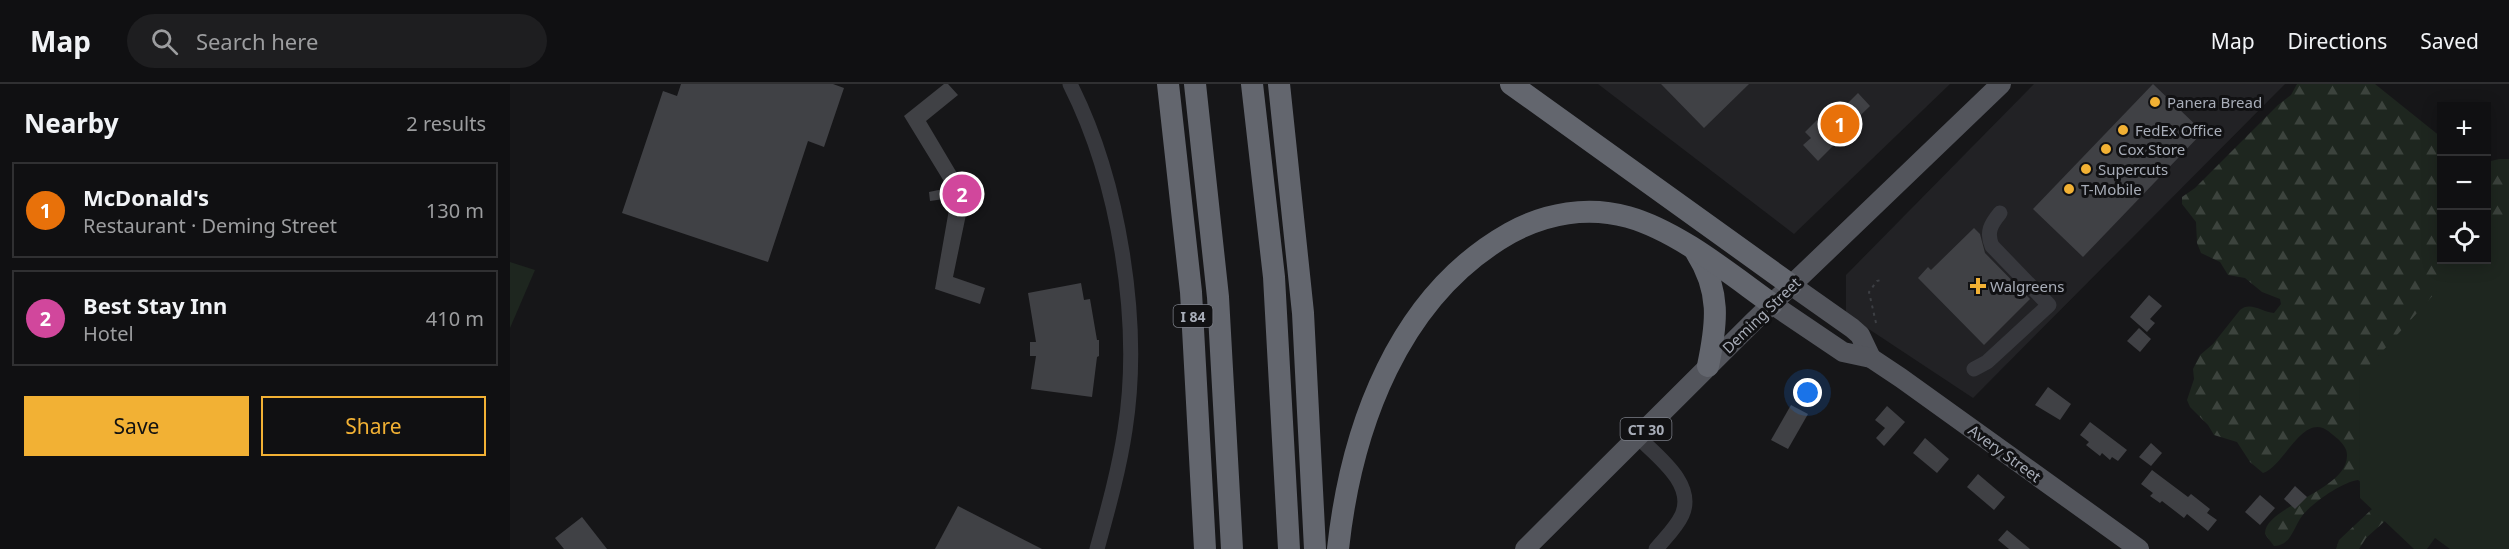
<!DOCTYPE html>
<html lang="en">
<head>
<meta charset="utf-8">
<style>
	:root { --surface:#101012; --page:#1e1e20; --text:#f1f3f6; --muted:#9c9d9f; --line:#303032; --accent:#f2b134 }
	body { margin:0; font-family:"Noto Sans",sans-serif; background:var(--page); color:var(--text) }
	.controls { position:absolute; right:18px; top:18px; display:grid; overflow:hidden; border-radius:0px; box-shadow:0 3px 15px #0003 }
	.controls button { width:54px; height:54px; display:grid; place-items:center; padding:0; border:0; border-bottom:2px solid var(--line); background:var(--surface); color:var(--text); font:30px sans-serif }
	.you { position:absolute; left:1298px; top:309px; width:21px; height:21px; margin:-15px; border:4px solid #fff; border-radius:50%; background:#1a73e8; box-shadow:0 0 0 9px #1a73e833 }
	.badge { display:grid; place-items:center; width:39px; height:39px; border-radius:50%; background:var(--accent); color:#fff; font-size:20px; font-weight:700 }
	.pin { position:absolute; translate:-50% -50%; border:3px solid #fff; box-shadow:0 2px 6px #0006 }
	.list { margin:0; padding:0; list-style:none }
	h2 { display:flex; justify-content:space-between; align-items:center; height:78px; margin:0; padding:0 24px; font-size:26px }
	h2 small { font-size:20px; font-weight:400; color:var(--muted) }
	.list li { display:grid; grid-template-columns:39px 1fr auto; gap:18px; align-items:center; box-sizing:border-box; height:96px; margin:0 12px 12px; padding:0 12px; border:2px solid var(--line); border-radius:0px }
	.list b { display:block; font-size:22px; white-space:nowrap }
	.list p { margin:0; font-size:20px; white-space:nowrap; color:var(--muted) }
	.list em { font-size:20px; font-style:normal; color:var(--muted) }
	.actions { display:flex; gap:12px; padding:18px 24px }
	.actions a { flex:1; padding:14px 0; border:2px solid var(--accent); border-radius:0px; text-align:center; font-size:21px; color:var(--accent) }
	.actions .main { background:var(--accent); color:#111 }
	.icon { flex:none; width:33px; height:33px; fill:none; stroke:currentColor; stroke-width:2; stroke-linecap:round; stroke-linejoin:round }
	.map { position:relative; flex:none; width:1999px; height:465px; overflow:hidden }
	header { display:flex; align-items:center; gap:36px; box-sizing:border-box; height:84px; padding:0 30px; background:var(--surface); border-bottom:2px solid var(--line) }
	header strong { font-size:28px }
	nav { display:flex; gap:33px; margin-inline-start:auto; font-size:21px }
	.search { width:420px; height:54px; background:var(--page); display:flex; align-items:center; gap:15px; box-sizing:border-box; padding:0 21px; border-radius:33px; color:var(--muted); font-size:22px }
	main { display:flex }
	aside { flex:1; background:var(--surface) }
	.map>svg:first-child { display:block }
</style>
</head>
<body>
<header>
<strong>Map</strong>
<div class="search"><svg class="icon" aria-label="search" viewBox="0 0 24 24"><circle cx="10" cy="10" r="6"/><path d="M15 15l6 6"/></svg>Search here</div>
<nav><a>Map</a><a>Directions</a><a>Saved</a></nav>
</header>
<main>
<aside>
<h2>Nearby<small>2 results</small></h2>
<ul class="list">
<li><span class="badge" style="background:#e8710a">1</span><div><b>McDonald's</b><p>Restaurant · Deming Street</p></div><em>130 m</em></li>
<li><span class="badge" style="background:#d1479c">2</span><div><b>Best Stay Inn</b><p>Hotel</p></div><em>410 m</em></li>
</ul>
<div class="actions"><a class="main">Save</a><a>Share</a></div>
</aside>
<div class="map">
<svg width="1999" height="465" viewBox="0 0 1999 465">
	<defs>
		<pattern id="forest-firs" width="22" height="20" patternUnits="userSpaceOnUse" patternTransform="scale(1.5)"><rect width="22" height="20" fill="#1e261f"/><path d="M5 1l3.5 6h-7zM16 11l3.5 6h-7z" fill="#3c433d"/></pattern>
	</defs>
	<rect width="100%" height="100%" fill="#161618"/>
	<!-- built -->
	<g fill="#222225">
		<path d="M1088,0H1440L1284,150Z"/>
		<path d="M1524,0H1775L1463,314L1336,230V191Z"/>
	</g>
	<!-- forest -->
	<g fill="url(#forest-firs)">
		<path d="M1787,0H1865L1931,53L1932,176H1976L1999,465L1922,452L1885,428L1856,454L1849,465H1826L1829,456L1862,425L1852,399L1848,396C1832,398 1802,419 1792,432C1783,444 1781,462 1764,462L1755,450C1754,422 1838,407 1837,371C1837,364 1832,359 1828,355C1824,352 1818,346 1813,344C1790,335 1772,384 1753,389L1740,378L1727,358L1704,351L1698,341L1680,323L1677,316L1684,295L1683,285L1690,271L1703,260L1730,226C1740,217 1752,228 1764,229L1771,220L1770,215L1752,208L1735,194L1718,191L1710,178L1691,169L1687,159L1686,138L1672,120V113L1685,104L1768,21L1781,11Z"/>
		<path d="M1989,75H1999V148L1977,175V78Z"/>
	</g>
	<!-- green -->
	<g fill="#1e261f">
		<path d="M1999,127V465H1940L1925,454L1917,465H1904L1850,414L1849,293L1955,176H1976L1977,152Z"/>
		<path d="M0,178L25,186L0,244Z"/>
	</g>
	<!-- building -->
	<g fill="#404145">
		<path d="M171,0H323L334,4L314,63L298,57L258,178L112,129L153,7L167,12Z"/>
		<path d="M434,0H438L448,11L416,37L454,101L470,97L472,118L458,121L443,193L475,204L470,220L425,205L441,114L420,117L419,108L438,104L394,32Z"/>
		<path d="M1151,0H1239L1194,44Z"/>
		<path d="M1643,0L1693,48L1573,173L1523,125Z"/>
		<path d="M1348,9L1360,22L1322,59L1324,61L1308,77L1293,61L1301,54L1295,48L1307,36L1314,43Z"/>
		<path d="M1464,144L1470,150L1475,169L1520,215L1474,261L1408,194L1418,183L1421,186Z"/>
		<path d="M571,199L574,216L580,215L587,256H589V272L587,273L582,313L521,305L526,272H520V258H526L518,209Z"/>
		<path d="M1639,211L1652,222L1640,235L1645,239L1637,248L1620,233Z"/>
		<path d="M1629,244L1641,255L1630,268L1617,257Z"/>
		<path d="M1538,303L1561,320L1550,336L1525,321Z"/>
		<path d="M1281,321L1298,330L1278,365L1261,356Z"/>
		<path d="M1377,322L1395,338L1374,362L1366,354L1375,344L1365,336Z"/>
		<path d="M1580,338L1617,366L1608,377L1602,373L1600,376L1592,369L1590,372L1576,361L1579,358L1570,351Z"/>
		<path d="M1415,354L1439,375L1427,389L1403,369Z"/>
		<path d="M1641,359L1652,369L1641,382L1629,373Z"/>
		<path d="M1642,386L1678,413L1681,410L1700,425L1697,429L1707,436L1698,447L1677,430L1674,434L1652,417L1650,419L1640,412L1643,409L1631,400Z"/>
		<path d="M1468,390L1495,413L1484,426L1457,403Z"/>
		<path d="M1785,402L1797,413L1785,425L1774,415Z"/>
		<path d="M1750,411L1765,424L1750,441L1735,428Z"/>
		<path d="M448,422L532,465H425Z"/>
		<path d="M72,433L97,465H54L45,454Z"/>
		<path d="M1497,446L1520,465H1499L1488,456Z"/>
	</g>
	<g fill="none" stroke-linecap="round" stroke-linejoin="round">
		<!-- path -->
		<path stroke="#3d3f44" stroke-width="2" stroke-dasharray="3 4.5" stroke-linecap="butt" d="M1366,239L1359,208L1367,197L1371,196"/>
		<!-- minor -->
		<g stroke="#37383d" stroke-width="15">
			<path d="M560,0C609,97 632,238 615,346C609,386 598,425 587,465"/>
			<path d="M1464,285L1477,278L1539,221L1482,162C1476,148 1481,140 1490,129"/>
			<path d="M1128,353C1147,372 1186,400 1172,431C1166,444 1155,454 1146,465"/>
		</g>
		<!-- major -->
		<g stroke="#53555c" stroke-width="20">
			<path d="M1281,201L1342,244L1350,251L1361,274"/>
			<path d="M1262,220L1333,268L1361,274L1391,294L1629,465"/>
			<path d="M1015,465L1244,237L1491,0"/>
		</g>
		<!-- highway -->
		<g stroke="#63666e" stroke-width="22">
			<path d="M658,0L681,208L695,465"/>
			<path d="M685,0L708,213L722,465"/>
			<path d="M742,0L764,193L779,465"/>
			<path d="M769,0L793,229L805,465"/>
			<path d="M1001,0L1281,201"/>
			<path d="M1186,168C1211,207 1207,239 1198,282"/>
			<path d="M828,465C841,344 888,212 1000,149C1036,129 1078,122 1118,133C1168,147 1220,190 1262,220"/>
		</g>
	</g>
	<!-- markers -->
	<g fill="#f2b134" stroke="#111113" stroke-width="2">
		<circle cx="1645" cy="18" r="6"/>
		<circle cx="1613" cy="46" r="6"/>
		<circle cx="1596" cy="65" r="6"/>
		<circle cx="1576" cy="85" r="6"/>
		<circle cx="1559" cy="105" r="6"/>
		<path d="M1465 193h6v6h6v6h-6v6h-6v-6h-6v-6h6z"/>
	</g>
	<g text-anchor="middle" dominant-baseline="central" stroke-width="6" stroke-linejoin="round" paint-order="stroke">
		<!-- shield labels -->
		<g fill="#111113" stroke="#7b7e86" stroke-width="1.5">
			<rect x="663.5" y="221" width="39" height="22" rx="4.5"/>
			<rect x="1110.5" y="334" width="51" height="22" rx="4.5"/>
		</g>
		<g font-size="14" font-weight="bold" fill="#a8adb8">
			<text x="683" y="232">I 84</text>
			<text x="1136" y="345">CT 30</text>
		</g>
		<!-- poi labels -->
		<g font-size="15" fill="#a8adb8" stroke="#111113" text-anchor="start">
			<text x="1657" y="18">Panera Bread</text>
			<text x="1625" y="46">FedEx Office</text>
			<text x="1608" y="65">Cox Store</text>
			<text x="1588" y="85">Supercuts</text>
			<text x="1571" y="105">T-Mobile</text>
			<text x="1480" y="202">Walgreens</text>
		</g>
		<!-- street labels -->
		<g font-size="15" fill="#a8adb8" stroke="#111113">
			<text transform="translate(1251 231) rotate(-44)">Deming Street</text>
			<text transform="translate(1495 369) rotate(36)">Avery Street</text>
		</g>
	</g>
</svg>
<div class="controls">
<button>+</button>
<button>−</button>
<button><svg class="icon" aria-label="locate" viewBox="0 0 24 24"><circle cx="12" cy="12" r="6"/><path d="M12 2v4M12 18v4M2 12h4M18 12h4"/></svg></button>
</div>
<div class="you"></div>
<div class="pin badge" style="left:1330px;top:40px;background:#e8710a">1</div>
<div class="pin badge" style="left:452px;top:110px;background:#d1479c">2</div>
</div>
</main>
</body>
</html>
